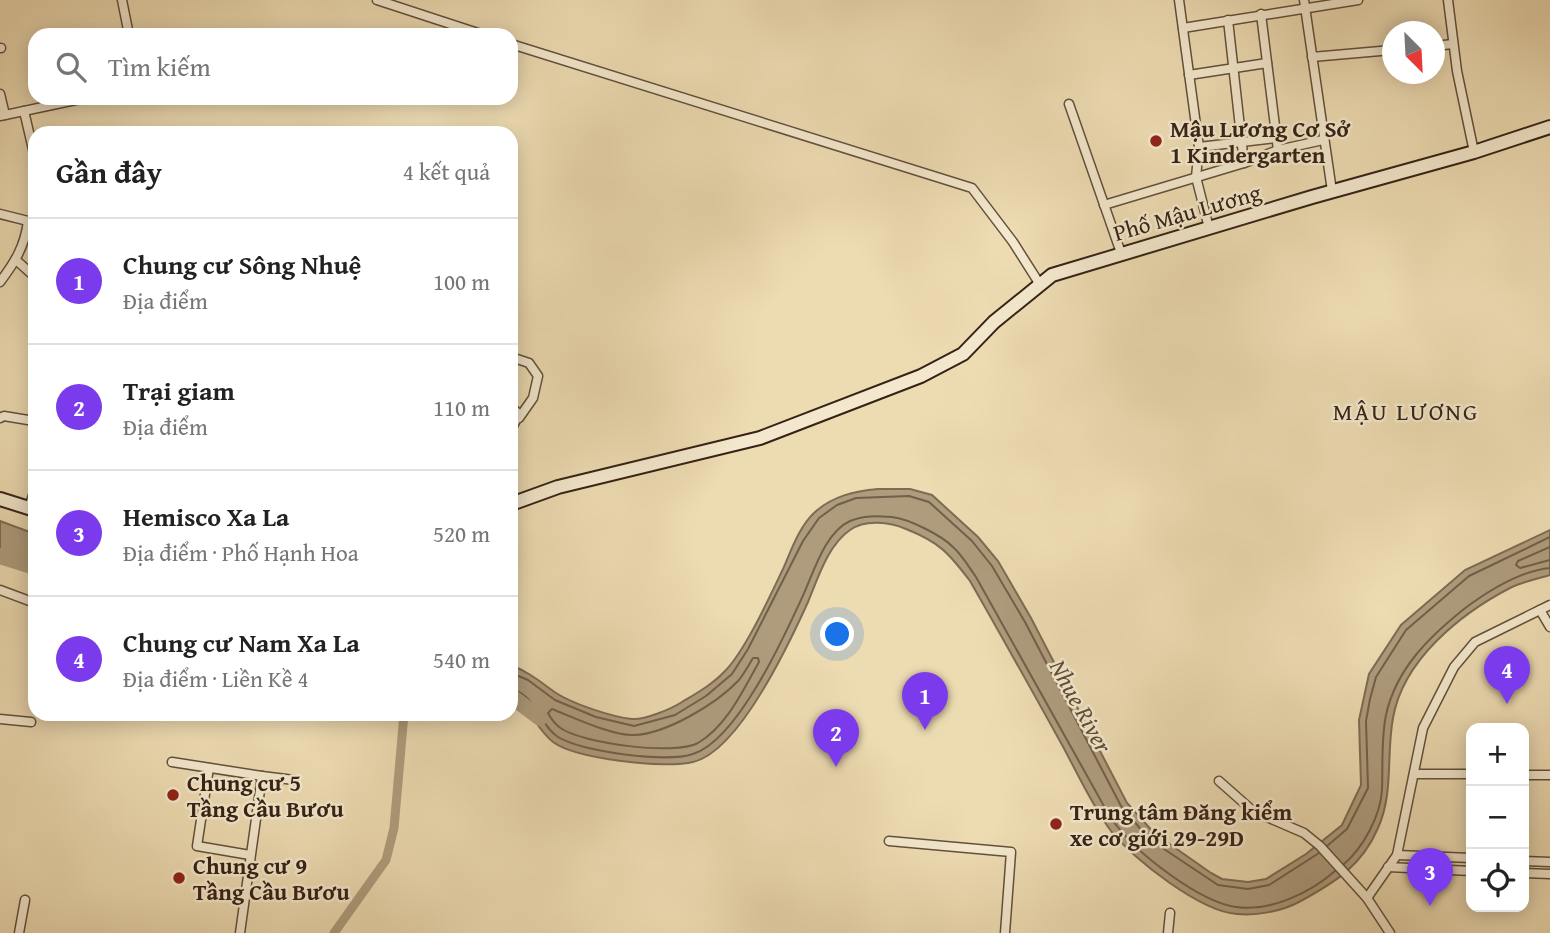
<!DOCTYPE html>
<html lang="vi">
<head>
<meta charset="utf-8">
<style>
	:root { --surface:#fff; --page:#f6f6f6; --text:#222; --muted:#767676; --line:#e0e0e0; --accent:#7c3aed }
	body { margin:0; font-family:"Gentium Book Plus",serif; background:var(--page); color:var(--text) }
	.controls { position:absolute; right:21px; bottom:21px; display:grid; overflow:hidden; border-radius:14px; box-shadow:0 4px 18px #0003 }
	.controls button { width:63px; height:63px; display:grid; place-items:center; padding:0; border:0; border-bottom:2px solid var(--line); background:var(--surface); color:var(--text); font:35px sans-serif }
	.compass { position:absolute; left:1382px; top:21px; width:63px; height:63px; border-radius:50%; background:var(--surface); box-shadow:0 4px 18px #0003; rotate:156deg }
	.you { position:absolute; left:838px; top:635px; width:24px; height:24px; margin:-18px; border:5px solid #fff; border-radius:50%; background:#1a73e8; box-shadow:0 0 0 10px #1a73e833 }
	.badge { display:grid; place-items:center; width:46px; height:46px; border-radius:50%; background:var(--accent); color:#fff; font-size:23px; font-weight:700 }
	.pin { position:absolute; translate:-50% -58px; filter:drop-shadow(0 2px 4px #0008) }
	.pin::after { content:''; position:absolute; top:37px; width:24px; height:21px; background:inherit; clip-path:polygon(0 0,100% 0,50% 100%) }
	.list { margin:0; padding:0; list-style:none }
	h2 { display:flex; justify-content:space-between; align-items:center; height:91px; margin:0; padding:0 28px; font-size:30px }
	h2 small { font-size:23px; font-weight:400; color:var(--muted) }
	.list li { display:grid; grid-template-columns:46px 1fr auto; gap:21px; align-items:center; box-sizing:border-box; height:126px; padding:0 28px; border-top:2px solid var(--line) }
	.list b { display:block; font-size:26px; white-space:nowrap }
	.list p { margin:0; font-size:23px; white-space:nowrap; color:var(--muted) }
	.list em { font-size:23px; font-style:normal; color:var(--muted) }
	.icon { flex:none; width:38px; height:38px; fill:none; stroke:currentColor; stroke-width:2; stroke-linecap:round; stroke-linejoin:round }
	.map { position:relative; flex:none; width:1550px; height:933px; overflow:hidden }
	.search { position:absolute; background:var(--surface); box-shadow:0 4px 18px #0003; left:28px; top:28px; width:490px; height:77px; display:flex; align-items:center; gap:18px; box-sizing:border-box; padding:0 24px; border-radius:21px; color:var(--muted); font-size:26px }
	.panel { position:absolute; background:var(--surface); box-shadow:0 4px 18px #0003; left:28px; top:126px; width:490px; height:595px; border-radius:21px }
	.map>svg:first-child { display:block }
</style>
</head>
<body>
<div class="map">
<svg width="1550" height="933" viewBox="0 0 1550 933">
	<rect width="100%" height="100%" fill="#eddbb2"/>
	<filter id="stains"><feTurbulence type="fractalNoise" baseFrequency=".00286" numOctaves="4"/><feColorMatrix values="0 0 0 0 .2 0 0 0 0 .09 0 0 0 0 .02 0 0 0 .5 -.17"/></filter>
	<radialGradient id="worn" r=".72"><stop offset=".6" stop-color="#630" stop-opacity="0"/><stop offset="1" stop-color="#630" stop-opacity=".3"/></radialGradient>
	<!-- water -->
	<g fill="#ae9c7d" stroke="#7e6b53" stroke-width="2">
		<path d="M878,489H910L932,495L978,537L998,561L1031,618L1127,803L1154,833L1211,873L1222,879L1248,882L1266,879L1306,854L1342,825L1361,785L1359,720L1369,674L1401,625L1465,570L1550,530V575C1537,579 1522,582 1510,588C1460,614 1403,660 1393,718C1386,755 1394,792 1378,828C1362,866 1334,883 1299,902C1282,911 1257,916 1237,914C1201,912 1133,859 1111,831C1091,804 1077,772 1061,743C1031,689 1001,635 970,581C949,553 939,542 906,529C890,522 865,519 850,530C828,545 818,578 808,602C789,644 739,751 693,762C665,769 576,759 553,742C536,729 528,703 511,696V665C532,674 539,681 556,693C573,704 612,717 632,719C645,720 671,709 682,702C697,693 713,684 725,671C745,651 770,596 783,569C791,551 799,527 814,513C832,496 855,491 878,489Z"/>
		<path d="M0,521L35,534V561L0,550Z"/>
	</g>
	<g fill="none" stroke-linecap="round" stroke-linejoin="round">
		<!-- shore -->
		<g stroke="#725f49" stroke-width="2">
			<path d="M1550,547L1518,561L1516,565L1520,568L1550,560"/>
			<path d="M753,658H758L759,662C743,690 727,726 698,743C674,756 584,743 562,729C556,725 551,719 548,713L552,709C573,717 612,736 634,735C666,734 716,704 738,681C744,674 748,666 753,658Z"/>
			<path d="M511,673L528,680L555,700L596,717L634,726L675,715L706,696L732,674L748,649L803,541L819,518L837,505L856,498L909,496L929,502L972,541L992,566L1025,622L1121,806L1149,839L1218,885L1248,889L1269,885L1319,853"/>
			<path d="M511,690C534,692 540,726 558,737C582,752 667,763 693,754C738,740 786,633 805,591C815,568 826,532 850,521C864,515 877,516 892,517C909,519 941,535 953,547C962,555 969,567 976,577L1100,799C1105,808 1110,818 1117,826C1139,855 1200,902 1236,907C1270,912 1310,893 1335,871"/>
			<path d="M1327,846L1347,829L1368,788L1366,721L1370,699L1376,677L1406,630L1469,576L1550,537"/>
			<path d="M1344,864C1363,848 1381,815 1382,789C1383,765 1381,739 1386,715C1396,669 1429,637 1464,609C1488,591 1519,571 1550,568"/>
		</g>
		<!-- canal -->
		<path stroke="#ae9c7d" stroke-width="9" d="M334,933L386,860L394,828L404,714"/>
		<!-- river -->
		<g stroke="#ae9c7d" stroke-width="16">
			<path d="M0,556L35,567"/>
			<path d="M511,696L540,718"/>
		</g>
		<!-- street casing -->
		<g stroke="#63503c" stroke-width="11">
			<g id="street">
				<path d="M122,0L129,35"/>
				<path d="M377,0L484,35"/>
				<path d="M1179,0L1199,147L1196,177L1209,228"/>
				<path d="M1304,0L1332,191"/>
				<path d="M1448,0L1457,71L1474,152"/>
				<path d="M1261,14L1278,150"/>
				<path d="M1228,20L1244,163"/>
				<path d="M1183,28L1358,0"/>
				<path d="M511,44L972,188L1013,242L1039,283"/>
				<path d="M1434,46L1453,44"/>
				<path d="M0,48H1"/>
				<path d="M1312,57L1392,50"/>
				<path d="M1189,75L1267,63"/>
				<path d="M0,94L5,115"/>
				<path d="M1069,104L1121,253"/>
				<path d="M24,111L35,158"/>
				<path d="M0,116L85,98"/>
				<path d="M1199,147L1276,138"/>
				<path d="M1104,205L1244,163L1278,150L1323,140"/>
				<path d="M0,214L28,221C25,246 15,262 0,282"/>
				<path d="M16,260L35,277"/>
				<path d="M511,357L529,363L538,376L533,398L519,418"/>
				<path d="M511,407L519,414L511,430"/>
				<path d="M0,418L4,416L28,420"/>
				<path d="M29,508L35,489"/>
				<path d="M0,590L35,603"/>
				<path d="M1540,610L1550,627"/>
				<path d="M0,719L31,722"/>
				<path d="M172,762L262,776L240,933"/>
				<path d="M209,768L197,846L250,855"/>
				<path d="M1414,774H1471"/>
				<path d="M1524,775H1550"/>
				<path d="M262,776L294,780"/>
				<path d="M1219,781L1253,811L1304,833L1320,846L1367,898L1390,933"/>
				<path d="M889,841L1011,852L1005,933"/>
				<path d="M1397,855L1471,858"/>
				<path d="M1524,861L1550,862"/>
				<path d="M1388,867L1471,871"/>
				<path d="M1524,873L1550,874"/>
				<path d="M1367,898L1397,855L1423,728L1454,667L1475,642L1550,605"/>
				<path d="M19,933L25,900"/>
				<path d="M1168,933L1170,913"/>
			</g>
		</g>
		<!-- secondary casing -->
		<g stroke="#352215" stroke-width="16">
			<g id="secondary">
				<path d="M0,499L35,510"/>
				<path d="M511,504L558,487L760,438L921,376L963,354L994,322L1052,275L1312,197L1474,152L1550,127"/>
			</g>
		</g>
		<!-- street -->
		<use href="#street" stroke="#f3e8cd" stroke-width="8"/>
		<!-- secondary -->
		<use href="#secondary" stroke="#f3e8cd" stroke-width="12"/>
	</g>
	<!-- markers -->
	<g fill="#8f2418" stroke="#f3e8cd" stroke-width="2.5">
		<circle cx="1156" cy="141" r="7"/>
		<circle cx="173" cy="795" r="7"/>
		<circle cx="1056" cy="824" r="7"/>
		<circle cx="179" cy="878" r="7"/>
	</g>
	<g text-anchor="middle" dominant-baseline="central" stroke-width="5" stroke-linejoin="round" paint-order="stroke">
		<!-- poi labels -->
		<g font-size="23" font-weight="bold" fill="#352215" stroke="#f3e8cd" text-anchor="start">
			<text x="1170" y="128">Mậu Lương Cơ Sở<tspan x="1170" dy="26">1 Kindergarten</tspan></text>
			<text x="187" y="782">Chung cư 5<tspan x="187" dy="26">Tầng Cầu Bươu</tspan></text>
			<text x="1070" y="811">Trung tâm Đăng kiểm<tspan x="1070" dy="26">xe cơ giới 29-29D</tspan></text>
			<text x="193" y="865">Chung cư 9<tspan x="193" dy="26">Tầng Cầu Bươu</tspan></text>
		</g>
		<!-- street labels -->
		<g font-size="23" fill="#352215" stroke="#f3e8cd">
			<text transform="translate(1187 212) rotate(-16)">Phố Mậu Lương</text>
		</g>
		<!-- neighbourhood labels -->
		<g font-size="24" letter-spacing="2" fill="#352215" stroke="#f3e8cd">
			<text x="1406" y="411">MẬU LƯƠNG</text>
		</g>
		<!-- water labels -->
		<g font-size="24" font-style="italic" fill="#5f4d39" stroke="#f3e8cd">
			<text transform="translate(1081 706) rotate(61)">Nhue River</text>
		</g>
	</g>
	<rect width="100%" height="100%" filter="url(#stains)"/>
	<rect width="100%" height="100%" fill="url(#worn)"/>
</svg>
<div class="controls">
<button>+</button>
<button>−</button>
<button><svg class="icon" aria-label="locate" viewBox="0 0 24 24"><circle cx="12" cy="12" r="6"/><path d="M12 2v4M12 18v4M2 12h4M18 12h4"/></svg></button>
</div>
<svg class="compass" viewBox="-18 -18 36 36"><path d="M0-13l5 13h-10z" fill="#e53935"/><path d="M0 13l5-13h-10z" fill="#767676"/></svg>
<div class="you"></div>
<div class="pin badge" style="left:925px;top:730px">1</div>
<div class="pin badge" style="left:836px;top:767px">2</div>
<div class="pin badge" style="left:1430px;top:906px">3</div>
<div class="pin badge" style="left:1507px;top:704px">4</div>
<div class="search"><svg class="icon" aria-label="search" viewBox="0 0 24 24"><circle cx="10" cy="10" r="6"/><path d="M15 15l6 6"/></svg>Tìm kiếm</div>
<section class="panel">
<h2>Gần đây<small>4 kết quả</small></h2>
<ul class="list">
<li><span class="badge">1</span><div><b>Chung cư Sông Nhuệ</b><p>Địa điểm</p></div><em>100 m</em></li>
<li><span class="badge">2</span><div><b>Trại giam</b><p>Địa điểm</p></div><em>110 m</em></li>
<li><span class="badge">3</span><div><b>Hemisco Xa La</b><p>Địa điểm · Phố Hạnh Hoa</p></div><em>520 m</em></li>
<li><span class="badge">4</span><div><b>Chung cư Nam Xa La</b><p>Địa điểm · Liền Kề 4</p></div><em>540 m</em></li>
</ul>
</section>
</div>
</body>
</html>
